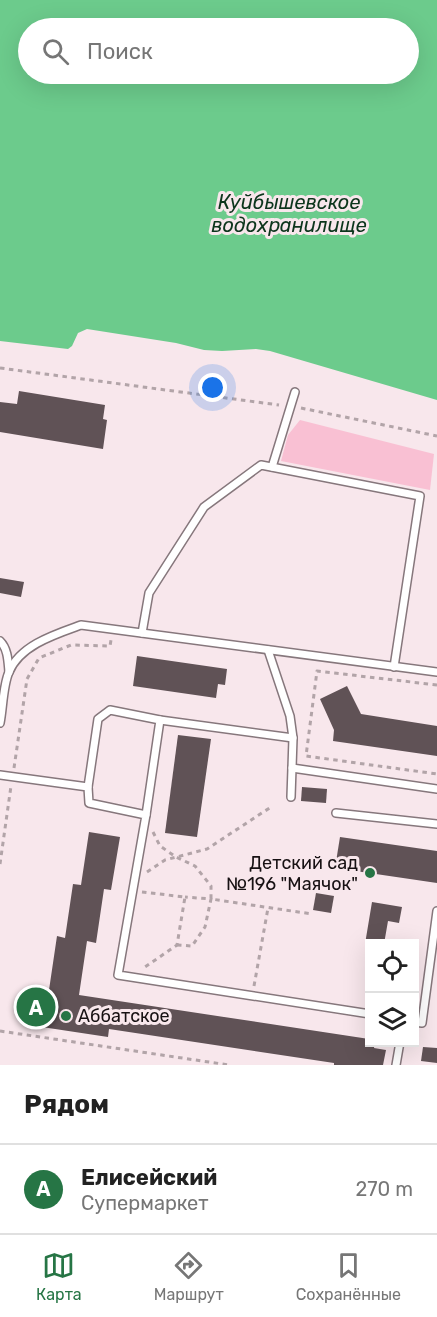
<!DOCTYPE html>
<html lang="ru">
<head>
<meta charset="utf-8">
<style>
	:root { --surface:#fff; --page:#f6f6f6; --text:#222; --muted:#767676; --line:#e0e0e0; --accent:#267545 }
	body { margin:0; font-family:Rubik,sans-serif; background:var(--page); color:var(--text) }
	.controls { position:absolute; right:18px; bottom:18px; display:grid; overflow:hidden; border-radius:0px; box-shadow:0 6px 24px #0002 }
	.controls button { width:54px; height:54px; display:grid; place-items:center; padding:0; border:0; border-bottom:2px solid var(--line); background:var(--surface); color:var(--text); font:30px sans-serif }
	.you { position:absolute; left:213px; top:388px; width:21px; height:21px; margin:-15px; border:4px solid #fff; border-radius:50%; background:#1a73e8; box-shadow:0 0 0 9px #1a73e833 }
	.badge { display:grid; place-items:center; width:39px; height:39px; border-radius:50%; background:var(--accent); color:#fff; font-size:20px; font-weight:700 }
	.pin { position:absolute; translate:-50% -50%; border:3px solid #fff; box-shadow:0 2px 6px #0006 }
	.list { margin:0; padding:0; list-style:none }
	h2 { display:flex; justify-content:space-between; align-items:center; height:78px; margin:0; padding:0 24px; font-size:26px }
	h2 small { font-size:20px; font-weight:400; color:var(--muted) }
	.list li { display:grid; grid-template-columns:39px 1fr auto; gap:18px; align-items:center; box-sizing:border-box; height:90px; padding:0 24px; border-top:2px solid var(--line) }
	.list b { display:block; font-size:22px; white-space:nowrap }
	.list p { margin:0; font-size:20px; white-space:nowrap; color:var(--muted) }
	.list em { font-size:20px; font-style:normal; color:var(--muted) }
	.icon { flex:none; width:33px; height:33px; fill:none; stroke:currentColor; stroke-width:2; stroke-linecap:round; stroke-linejoin:round }
	.map { position:relative; flex:none; width:437px; height:1065px; overflow:hidden }
	.search { position:absolute; background:var(--surface); box-shadow:0 6px 24px #0002; left:18px; right:18px; top:18px; height:66px; display:flex; align-items:center; gap:15px; box-sizing:border-box; padding:0 21px; border-radius:33px; color:var(--muted); font-size:22px }
	.sheet { height:168px; background:var(--surface) }
	nav { display:flex; justify-content:space-around; align-items:center; box-sizing:border-box; height:84px; border-top:2px solid var(--line); background:var(--surface); font-size:16px; color:var(--muted) }
	nav a { display:grid; justify-items:center; gap:3px }
	nav .on { color:var(--accent) }
	.map>svg:first-child { display:block }
</style>
</head>
<body>
<div class="map">
<svg width="437" height="1065" viewBox="0 0 437 1065">
	<rect width="100%" height="100%" fill="#f8e7ec"/>
	<!-- green -->
	<path fill="#f9c0d3" d="M300,420L434,454L430,490L281,461L288,435Z"/>
	<!-- water -->
	<path fill="#6ccb8c" fill-rule="evenodd" d="M0,0H437V400L270,351L256,349L222,351L204,350L176,343L87,329L78,333L72,346L68,349L0,341ZM28,28H408V74H28Z"/>
	<!-- building -->
	<g fill="#605256">
		<path d="M19,391L105,405L103,419L107,420L103,449L0,432V402L17,404Z"/>
		<path d="M0,578L24,582L21,597L0,593Z"/>
		<path d="M137,656L227,669L225,685L218,684L216,698L133,686Z"/>
		<path d="M347,686L361,714L437,726V756L333,741L334,730L320,699Z"/>
		<path d="M178,735L211,739L197,837L165,833Z"/>
		<path d="M302,787L327,789L326,803L301,801Z"/>
		<path d="M89,832L120,837L111,890L104,889L96,943L87,941L79,995L369,1039V1042H375L374,1048L386,1050L383,1065H334V1063L109,1029L108,1037L22,1024L27,987L49,990L57,936L65,938L73,884L81,885Z"/>
		<path d="M340,837L437,851V883L335,868Z"/>
		<path d="M316,893L334,896L331,913L313,910Z"/>
		<path d="M372,902L402,907L399,923L388,921L384,944H365Z"/>
		<path d="M423,1047L437,1048V1063L421,1061Z"/>
	</g>
	<g fill="none" stroke-linecap="round" stroke-linejoin="round">
		<!-- lane casing -->
		<g stroke="#86777c" stroke-width="10">
			<g id="lane">
				<path d="M272,467L295,392"/>
				<path d="M142,633L149,593L204,507L261,465L420,496L394,667"/>
				<path d="M0,641C8,649 8,661 9,672"/>
				<path d="M268,650L290,716L293,738L292,768L437,789"/>
				<path d="M160,720L293,738"/>
				<path d="M0,723C3,708 3,685 9,672C20,645 56,634 81,625L437,672"/>
				<path d="M0,775L88,787L89,803L146,815L118,975L370,1014"/>
				<path d="M88,787L98,719L110,710L160,720L146,815"/>
				<path d="M291,797L292,768"/>
				<path d="M336,813L437,824"/>
				<path d="M414,1022L422,1023L437,911"/>
				<path d="M396,1065L400,1042"/>
			</g>
		</g>
		<!-- path -->
		<g stroke="#b2a4a8" stroke-width="3" stroke-dasharray="4.5 4.5" stroke-linecap="butt">
			<path d="M0,368L279,405"/>
			<path d="M301,408L437,436"/>
			<path d="M437,685L317,671L306,756L437,774"/>
			<path d="M14,768L27,679L39,658L71,645L110,646L111,640"/>
			<path d="M153,832L160,846L176,857L195,866L211,886V899L312,914"/>
			<path d="M0,864L11,786"/>
			<path d="M147,872L165,860L207,849L271,807"/>
			<path d="M142,892L185,897L177,945L145,967"/>
			<path d="M177,945L192,946L205,927L211,899L185,897"/>
			<path d="M254,986L268,908"/>
			<path d="M0,1031L229,1065"/>
		</g>
		<!-- lane -->
		<use href="#lane" stroke="#fff" stroke-width="7"/>
	</g>
	<!-- markers -->
	<g fill="#267545" stroke="#f8e7ec" stroke-width="2">
		<circle cx="370" cy="873" r="6"/>
		<circle cx="66" cy="1016" r="6"/>
	</g>
	<g text-anchor="middle" dominant-baseline="central" stroke-width="6" stroke-linejoin="round" paint-order="stroke">
		<!-- poi labels -->
		<g font-size="18" fill="#171113" stroke="#f8e7ec" text-anchor="end">
			<text x="358" y="863">Детский сад<tspan x="358" dy="21">№196 "Маячок"</tspan></text>
			<text x="78" y="1016" text-anchor="start">Аббатское</text>
		</g>
		<!-- water labels -->
		<g font-size="20" font-style="italic" fill="#0c351c" stroke="#f8e7ec">
			<text x="289" y="202">Куйбышевское<tspan x="289" dy="23">водохранилище</tspan></text>
		</g>
	</g>
</svg>
<div class="controls">
<button><svg class="icon" aria-label="locate" viewBox="0 0 24 24"><circle cx="12" cy="12" r="6"/><path d="M12 2v4M12 18v4M2 12h4M18 12h4"/></svg></button>
<button><svg class="icon" aria-label="layers" viewBox="0 0 24 24"><path d="M12 4l9 5-9 5-9-5zM3 14l9 5 9-5"/></svg></button>
</div>
<div class="you"></div>
<div class="pin badge" style="left:36px;top:1007px">A</div>
<div class="search"><svg class="icon" aria-label="search" viewBox="0 0 24 24"><circle cx="10" cy="10" r="6"/><path d="M15 15l6 6"/></svg>Поиск</div>
</div>
<section class="sheet">
<h2>Рядом<small></small></h2>
<ul class="list">
<li><span class="badge">A</span><div><b>Елисейский</b><p>Супермаркет</p></div><em>270 m</em></li>
</ul>
</section>
<nav>
<a class="on"><svg class="icon" aria-label="map" viewBox="0 0 24 24"><path d="M3 6l6-2 6 2 6-2v14l-6 2-6-2-6 2zM9 4v14M15 6v14"/></svg>Карта</a>
<a><svg class="icon" aria-label="directions" viewBox="0 0 24 24"><path d="M12 3l9 9-9 9-9-9zM9 14v-3h6M13 9l2 2-2 2"/></svg>Маршрут</a>
<a><svg class="icon" aria-label="saved" viewBox="0 0 24 24"><path d="M7 4h10v16l-5-4-5 4z"/></svg>Сохранённые</a>
</nav>
</body>
</html>
